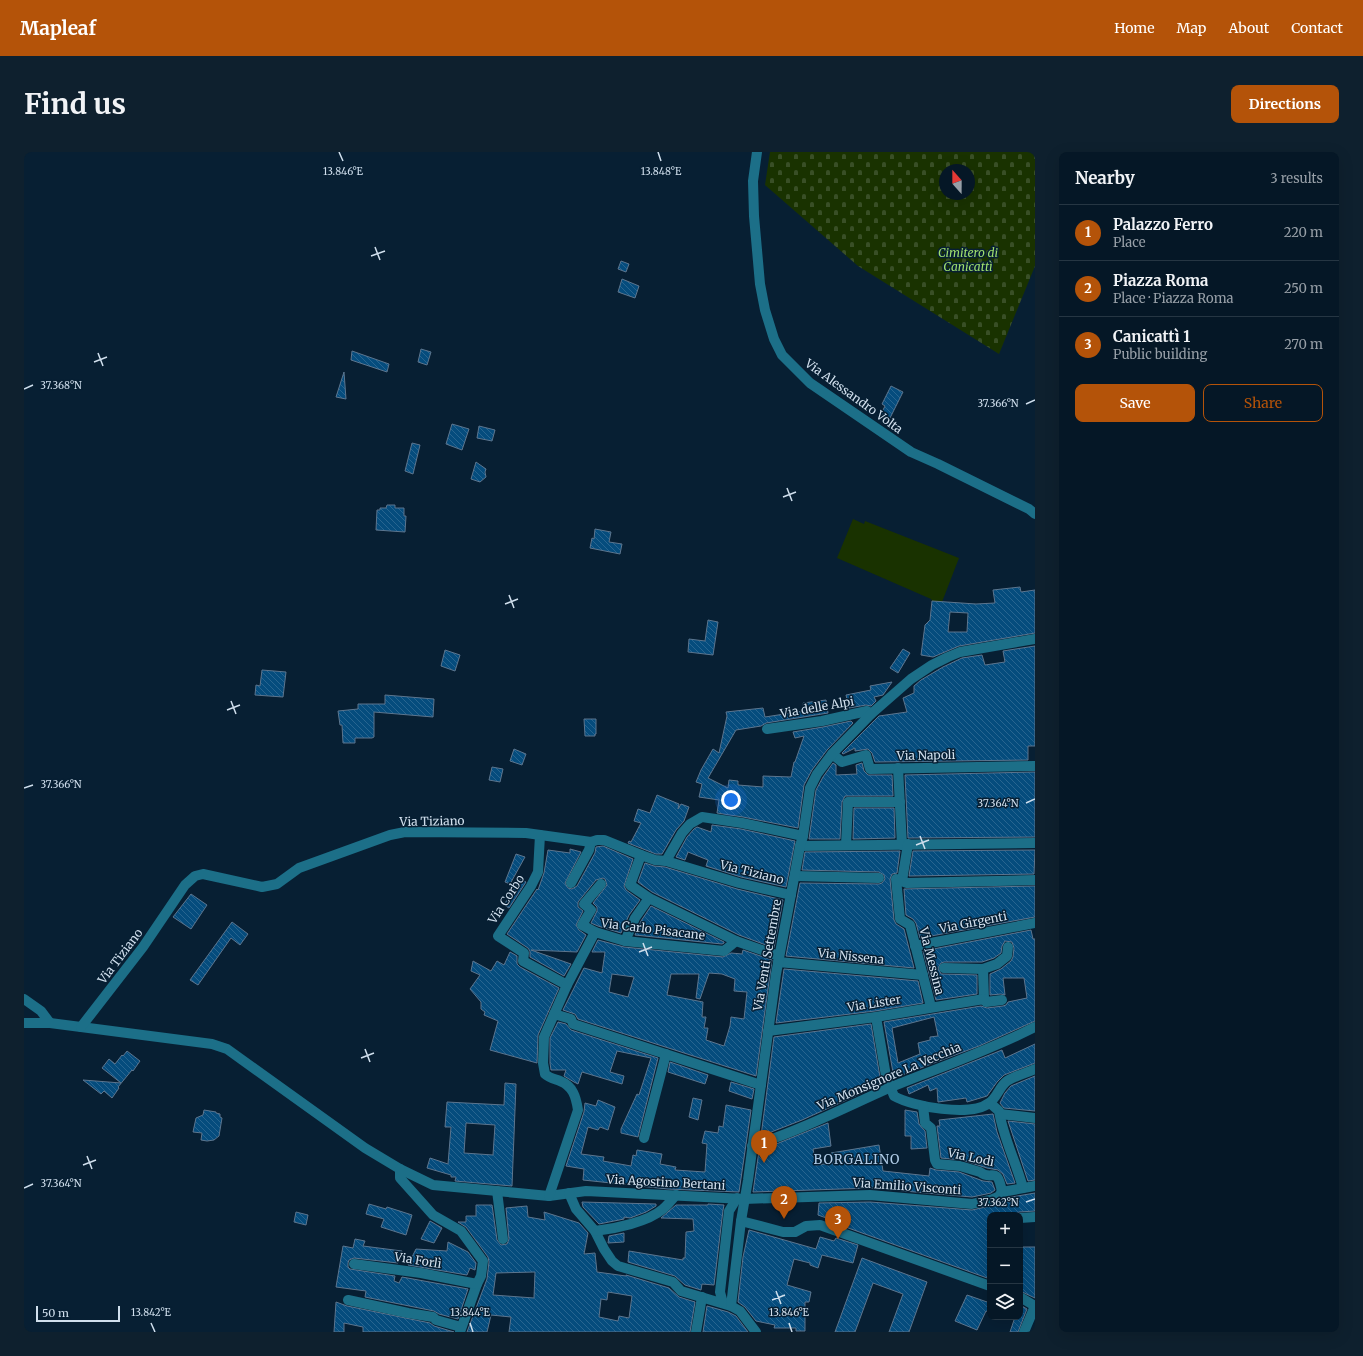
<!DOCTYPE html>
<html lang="en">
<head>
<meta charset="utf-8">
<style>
	:root { --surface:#051726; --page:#0e202e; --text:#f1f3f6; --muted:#979fa7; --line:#263643; --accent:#b45309 }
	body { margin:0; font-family:Merriweather,serif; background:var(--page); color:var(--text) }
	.controls { position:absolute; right:12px; bottom:12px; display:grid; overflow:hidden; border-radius:8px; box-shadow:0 4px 16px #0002 }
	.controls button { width:36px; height:36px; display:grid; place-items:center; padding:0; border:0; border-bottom:1px solid var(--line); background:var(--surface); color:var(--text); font:20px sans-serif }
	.compass { position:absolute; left:915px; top:12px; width:36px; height:36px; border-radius:50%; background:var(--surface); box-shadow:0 4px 16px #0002; rotate:339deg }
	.scale { position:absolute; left:12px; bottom:10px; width:84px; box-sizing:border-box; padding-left:4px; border:2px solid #d0dfed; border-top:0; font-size:11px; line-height:14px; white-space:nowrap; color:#d0dfed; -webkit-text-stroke:3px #071f33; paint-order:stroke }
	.you { position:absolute; left:707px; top:648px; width:14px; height:14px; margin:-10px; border:3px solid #fff; border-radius:50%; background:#1a73e8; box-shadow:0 0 0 6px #1a73e833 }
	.badge { display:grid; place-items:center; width:26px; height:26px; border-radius:50%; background:var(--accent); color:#fff; font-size:13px; font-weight:700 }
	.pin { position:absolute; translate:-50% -33px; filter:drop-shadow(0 1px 2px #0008) }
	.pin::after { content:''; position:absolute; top:21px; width:14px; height:12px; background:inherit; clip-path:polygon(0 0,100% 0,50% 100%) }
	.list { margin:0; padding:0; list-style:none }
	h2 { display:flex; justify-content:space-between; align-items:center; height:52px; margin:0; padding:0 16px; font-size:17px }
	h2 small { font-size:13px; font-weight:400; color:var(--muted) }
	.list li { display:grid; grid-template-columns:26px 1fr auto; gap:12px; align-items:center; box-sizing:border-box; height:56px; padding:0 16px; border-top:1px solid var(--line) }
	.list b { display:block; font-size:15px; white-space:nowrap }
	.list p { margin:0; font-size:13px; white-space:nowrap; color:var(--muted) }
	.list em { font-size:13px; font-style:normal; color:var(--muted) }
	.actions { display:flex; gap:8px; padding:12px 16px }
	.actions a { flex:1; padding:9px 0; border:1px solid var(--accent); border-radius:8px; text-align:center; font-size:14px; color:var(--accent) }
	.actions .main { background:var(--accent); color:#fff }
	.icon { flex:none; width:22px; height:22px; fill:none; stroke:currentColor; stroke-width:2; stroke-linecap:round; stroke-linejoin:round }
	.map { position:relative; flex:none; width:1011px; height:1180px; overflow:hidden; border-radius:8px }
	header { display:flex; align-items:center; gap:24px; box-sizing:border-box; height:56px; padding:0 20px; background:var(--accent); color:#fff }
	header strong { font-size:19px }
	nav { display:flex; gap:22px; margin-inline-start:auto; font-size:14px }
	.intro { display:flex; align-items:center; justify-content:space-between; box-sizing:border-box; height:96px; padding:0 24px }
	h1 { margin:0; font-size:28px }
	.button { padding:10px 18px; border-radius:8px; background:var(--accent); color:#fff; font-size:14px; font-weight:700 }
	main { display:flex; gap:24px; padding:0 24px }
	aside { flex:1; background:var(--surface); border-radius:8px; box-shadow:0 4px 16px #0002 }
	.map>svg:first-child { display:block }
</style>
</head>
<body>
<header>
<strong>Mapleaf</strong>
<nav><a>Home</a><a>Map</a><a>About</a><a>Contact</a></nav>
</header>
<div class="intro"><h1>Find us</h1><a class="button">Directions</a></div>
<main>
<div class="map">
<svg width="1011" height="1180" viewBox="0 0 1011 1180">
	<defs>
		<pattern id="cemetery-stones" width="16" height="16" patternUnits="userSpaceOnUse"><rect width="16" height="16" fill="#193200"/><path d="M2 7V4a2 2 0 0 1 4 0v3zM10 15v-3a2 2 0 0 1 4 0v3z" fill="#394f26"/></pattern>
		<pattern id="building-back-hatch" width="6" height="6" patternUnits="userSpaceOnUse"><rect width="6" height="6" fill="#054c7d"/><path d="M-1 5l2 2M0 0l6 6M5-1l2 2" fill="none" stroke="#286590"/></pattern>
	</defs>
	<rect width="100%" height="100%" fill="#071f33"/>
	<!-- cemetery -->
	<path fill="url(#cemetery-stones)" fill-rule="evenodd" d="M746,0H1011V114L975,202L834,114L741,33ZM921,18H945V42H921Z"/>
	<!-- pitch -->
	<path fill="#193200" d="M829,367L840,372L841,369L935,406L918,450L908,449L907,447L813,406Z"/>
	<!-- building -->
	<g fill="url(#building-back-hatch)" stroke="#5c758e" fill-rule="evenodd">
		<path d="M597,109L605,112L602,120L594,117Z"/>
		<path d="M598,127L615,134L611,146L594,140Z"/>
		<path d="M397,197L407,200L403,213L394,210Z"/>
		<path d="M328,199L365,212L363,220L327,208Z"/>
		<path d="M320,220L322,247L312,245Z"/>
		<path d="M867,234L879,240L866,266L857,262L861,254L858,252Z"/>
		<path d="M428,272L445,277L438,298L422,292Z"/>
		<path d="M455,274L471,278L468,289L453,286Z"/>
		<path d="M388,291L396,293L389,322L381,319Z"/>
		<path d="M452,310L462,317L461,320L462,325L456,330L447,327Z"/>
		<path d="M363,353H371V356H380V364H382L381,380L352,378L353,358H356V356H362Z"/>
		<path d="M571,377L587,380L585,390L598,392L596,402L566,396L568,386L570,387Z"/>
		<path d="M996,435L997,440L1011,438V481L935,494L909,505L897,503L901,473L906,468L908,449L952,452L971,451L969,438ZM926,460L944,461L943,480H924Z"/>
		<path d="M684,468L694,470L689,503L664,500L665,487L681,489Z"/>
		<path d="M1011,494V594H1004V608L851,610L848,601L844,597L831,599V596L819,602L818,601L855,564L883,560L879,546L890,541V534L897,528L919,515L938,506L958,503L961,513L981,510L979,499Z"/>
		<path d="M879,497L886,501L874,521L866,516Z"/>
		<path d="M421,498L436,503L431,519L417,514Z"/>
		<path d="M238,518L262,520L259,545L231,543L232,533L236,534Z"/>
		<path d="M868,530L859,543L850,545L852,549L847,554L842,553L825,556L822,543L847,538L846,534Z"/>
		<path d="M361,543L410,547L409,565L350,560V585L348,586H331V591H319L318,573H316L314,559L334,557V552H361Z"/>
		<path d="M802,548L804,561L742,571L737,574L712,578L684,626L704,636L705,628L714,629V633L739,635V624L767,625L770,610H771L780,584L771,586L769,580L799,575L827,569L829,571L803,598L788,618L780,633L774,676L719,665L693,661L695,648L675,645L678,632L672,630L677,618L689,597L695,601L703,564L702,560L739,556L741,565L780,559L779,551Z"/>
		<path d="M560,567H572V582H571V584H561Z"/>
		<path d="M490,597L502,602L498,613L486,609Z"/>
		<path d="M809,611L812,613V623L833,622L832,613L838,611L840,619L844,623H868L869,644H821L818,650L816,687H785L792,638L799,625Z"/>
		<path d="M468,615L479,617L476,630L465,628Z"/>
		<path d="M1011,620V685L884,686L881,623Z"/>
		<path d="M633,643L655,652L654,657L657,652L665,655L660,669L652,678L638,702H632L604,691L605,689L607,690L617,671L610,669L614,657L626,661Z"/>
		<path d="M830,656H870L871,686L829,687Z"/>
		<path d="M688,673L717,677L771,689L762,735L717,725L682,714L684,708L664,700L661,708L652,705L663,685L670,677L673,675L687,680Z"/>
		<path d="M579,694L609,707L600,734L602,738L616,748L605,763L597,781L574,774L567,771L573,759V755L569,751L583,733L581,727L579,726L572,728L554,750V755L559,759L552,773L555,778L562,783L553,800L507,798L547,812L540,824L506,805V799L504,796L483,782L513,737L514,738L520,721L524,698L546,701V697L557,700L541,731L544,736L548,737L553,734L571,701L572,695Z"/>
		<path d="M1011,698L1010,722L885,724L889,699Z"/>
		<path d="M876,699L873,721L868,722L866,727L870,768L872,772L880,777L890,816L762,804L776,731L855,732L858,731L861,727L860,723L855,720L778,718L781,700Z"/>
		<path d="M492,702L501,705L486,732L481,730Z"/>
		<path d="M621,711L630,714L641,715L713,737L759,748L750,796L715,783L628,740L614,730Z"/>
		<path d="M496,727L502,730L485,756L480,753Z"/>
		<path d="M1011,734V765L896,786L892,771L889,767L882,763L880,737Z"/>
		<path d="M167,742L183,753L167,777L149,765Z"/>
		<path d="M627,754L700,790V791L698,792L611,783L617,769Z"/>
		<path d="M208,770L224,782L216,793L207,786L174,833L166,828Z"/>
		<path d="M1007,778L1009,787H1011V869L955,894L870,926L860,870L957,854L963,856L979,854L982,853L984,850L1003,846L1000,826H979L981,843L977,842L966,843V822L977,817L987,809L989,805L990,796L988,790L981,789L978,794L977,801L970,806L958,810H920L917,811L914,816L917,822L953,823V842L912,848L899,799ZM910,865L914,884L906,885V888L894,891L896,902L874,911L868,876Z"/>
		<path d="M574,788L600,795L699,805L707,801L718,802L719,798L748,808L732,924L554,867L551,862L539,858L560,816L578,821L581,800H568ZM685,821L698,822L711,827L710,839L723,840L720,867L707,865L706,874L700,894L682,888L684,876H680L682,865H678L679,850L643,843L647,822H675L672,846L676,847ZM588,822L610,825L604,845L585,840Z"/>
		<path d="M486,800L493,804V812L496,815L535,836L514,883L513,911L466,898L474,869L460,863L461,860L457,857V850L446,837L456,823L447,819L449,809L467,819L473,809L480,813Z"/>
		<path d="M760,817L894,829L899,851L851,859L752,871Z"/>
		<path d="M534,870L542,872L547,878L634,906L614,985L597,981V977L613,942L615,943L627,906L593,899L586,920L600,924L598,932L558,920L554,932L550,930L540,924L542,918H527L526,911V886Z"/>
		<path d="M847,872L856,925L858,932L778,968L737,984L750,885Z"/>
		<path d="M1011,892V911L980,923L973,930L963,944L943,950L942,946L914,950L913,936L906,939L904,933L885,942L883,936L978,898L981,906Z"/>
		<path d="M103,899L116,909L109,919L108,918L94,935L95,936L88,946L80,939L77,942L59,928L97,931L78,916L85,907L91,912L98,903L99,904Z"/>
		<path d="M646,910L684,923L681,932L644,920Z"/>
		<path d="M1011,924V959L980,956L976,951L981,941L987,934Z"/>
		<path d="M707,930L730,937L728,947L705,939Z"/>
		<path d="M481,931L492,932L488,1034L431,1029L432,1025H427V1023L403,1016L406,1006L424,1012L427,975H421L423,950L480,953ZM442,971L471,973L469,1003L440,1001Z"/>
		<path d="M669,946L678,948L674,968L665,965Z"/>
		<path d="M574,948L591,955L584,978L576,975L574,978L564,975L557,1002L580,1005L579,1009L607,1014L609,1003L612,1004L613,998L638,1002L636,1012L652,1015L651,1018L681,1020L683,992L678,991L681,979L694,981L695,974L699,975L702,953L727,958L715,1040L644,1037L559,1028L560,1017L542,1014L560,960L561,951L572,954Z"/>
		<path d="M180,958L192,960V961L196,962V965L198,966L195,984L190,988L183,989L177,988L178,981L169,980L172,966L179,963Z"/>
		<path d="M881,958L893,960L895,972L901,979L903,996L887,997V984H881Z"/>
		<path d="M969,962L973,980L991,1031L983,1032L979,1022L974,1018L963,1016L938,1008L917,1006L913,974H916L915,968Z"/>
		<path d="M984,969L1011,972V1028L1004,1029Z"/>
		<path d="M804,971L807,994L789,997L792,1013L809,1011L807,1001L855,993L859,1019L905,1024L906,1016L912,1018L935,1020L959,1029L968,1030L971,1038L967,1041L948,1045L846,1036L729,1040L735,999Z"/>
		<path d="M1011,1041V1059L995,1060L990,1063H966V1127L816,1073V1071L794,1063L795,1051L846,1050L948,1058L971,1053L977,1051L982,1046Z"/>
		<path d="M558,1050L632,1052V1054L622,1060L606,1066L600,1065V1067L575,1072L559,1055Z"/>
		<path d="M345,1052L362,1057L363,1055L388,1063L382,1083L357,1075L360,1067L342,1062Z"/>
		<path d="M684,1052L700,1053L699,1058L690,1133L678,1132L677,1138L661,1133L651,1124L604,1110L605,1099L659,1108V1106H661L662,1080L670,1079L669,1067L637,1066L652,1053H684Z"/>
		<path d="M452,1053H468L473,1088L477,1093L483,1092L485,1087L482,1056L503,1054L504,1065L521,1068L520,1060L555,1071L564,1081L560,1102L571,1101L573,1120L602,1124V1123L645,1136L655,1145L671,1150L666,1180H485L487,1165L467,1163L463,1180H443L463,1127L465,1110L464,1105L442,1075L434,1070H442V1064H452ZM511,1120L510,1146L469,1143L472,1121ZM584,1140L608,1144L605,1166L595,1164L594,1169L575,1165L577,1147L583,1148Z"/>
		<path d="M272,1060L284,1063L282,1073L270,1070Z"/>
		<path d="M406,1069L418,1076L410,1091L397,1087Z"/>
		<path d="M725,1078L792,1097L796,1085L810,1089L812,1086L834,1093L829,1111L798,1103L794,1116L786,1113V1111L770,1107L763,1133L787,1140L785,1150H781V1179H772V1176H750L751,1173L732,1169L721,1155L714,1150L719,1105Z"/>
		<path d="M600,1081V1090L584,1091L585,1084Z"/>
		<path d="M331,1087L341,1089L339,1094L378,1099L374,1111L330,1106L325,1108L324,1111V1115L326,1117L371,1124L370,1129L375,1131L378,1125L444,1137L434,1167L415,1162L410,1159L341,1145L342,1139L312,1135L319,1094L329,1096Z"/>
		<path d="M424,1090L444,1100L452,1111L451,1118L446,1116L443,1123L384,1113L392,1097L423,1099Z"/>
		<path d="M996,1095H1011V1146L996,1139L998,1104H996Z"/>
		<path d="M838,1106L903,1130L885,1180H865L879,1142L849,1131L831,1180H811Z"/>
		<path d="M943,1143L966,1151V1160L962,1159L953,1178L931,1169Z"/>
		<path d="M312,1150L323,1154L406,1171L410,1174L430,1180H339V1175L320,1171V1180H310Z"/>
		<path d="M996,1153L1003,1157L994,1180H986L991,1165H996Z"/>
		<path d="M683,1154L704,1160L712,1164L724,1180H679Z"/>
	</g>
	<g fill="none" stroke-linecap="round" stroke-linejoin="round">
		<!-- minor -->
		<g stroke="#1c6f88" stroke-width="10">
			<path d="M733,0L729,29L730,64L736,132L741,158L750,187L758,203L786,231L887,300L914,312L1005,357L1011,362"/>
			<path d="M743,577L798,569L843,559L847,562"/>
			<path d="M808,602L818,610L842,603L846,617L1011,614"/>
			<path d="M874,616L878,693"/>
			<path d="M516,683L514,720L507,734L474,784L500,801L499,809L543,833"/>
			<path d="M822,693L824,650H876"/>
			<path d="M776,694L1011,691"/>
			<path d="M617,703L606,733L625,746L712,789L755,804"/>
			<path d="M642,709L658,681L666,672L678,665L718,671L779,684"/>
			<path d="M771,724L855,726"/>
			<path d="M878,729L884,692"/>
			<path d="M547,731L565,698L567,690"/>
			<path d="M571,780L558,773L567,758L560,752L577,732"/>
			<path d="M601,789L611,766L625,746"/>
			<path d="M891,794L1011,771"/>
			<path d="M754,810L899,823"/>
			<path d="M920,816L959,817L973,812L983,804L984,795"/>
			<path d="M959,817L960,847"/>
			<path d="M0,847L17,859L26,871"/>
			<path d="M907,855L886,773L876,767L872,727L883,731L1011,728"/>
			<path d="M530,862L547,867L549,872L737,933"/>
			<path d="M852,865L862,924L870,944C889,955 947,965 965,951C973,946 975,935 983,929C991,924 1002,921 1011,917"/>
			<path d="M0,871H26L188,892L203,897L341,996L376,1017L409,1033L525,1044L562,1039L720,1047L846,1043L948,1052L969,1047L974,1045L978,1040L1011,1034"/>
			<path d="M57,875L119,795L161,733L171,724L179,722L238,735L253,732L275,716L366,683L381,680L502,681L567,690L573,688H580L617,703L631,708L642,709L715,731L767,743"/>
			<path d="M744,879L852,865L960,847L962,850L978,848"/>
			<path d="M966,951L975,959C979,985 992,1010 999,1036"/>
			<path d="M899,954L901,971L907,976L911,1008L913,1012L936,1014L956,1020C968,1030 973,1012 978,1040"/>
			<path d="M976,962L1011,966"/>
			<path d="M620,986L642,902"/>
			<path d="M728,994C775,979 820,956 865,936C914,916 964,899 1011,875"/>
			<path d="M376,1017V1026L409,1063L437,1079L459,1109L457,1124L453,1132L436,1180"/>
			<path d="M473,1039L479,1087"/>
			<path d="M545,1041L552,1057L571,1079L580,1097L588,1109L594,1114L649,1130L657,1139L707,1154L716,1159L732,1180"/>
			<path d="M525,1044L554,958C552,945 549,934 536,929C531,927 525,926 521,922L519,911L520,885L543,833L571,780L601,789L700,799L712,789"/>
			<path d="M996,1066L1011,1065"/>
			<path d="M717,1069L759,1080H771L782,1074L796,1073L966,1134"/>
			<path d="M571,1079C590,1077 624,1070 639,1057C644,1053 648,1047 652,1043"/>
			<path d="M330,1112L397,1121L453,1132"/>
			<path d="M996,1145L1011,1154"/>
			<path d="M324,1148L384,1161L409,1165L412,1168L437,1175"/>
			<path d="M699,1151L696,1140L705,1059L713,1046"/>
			<path d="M707,1154L717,1069L724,1028L752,822L776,694L779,684L786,636L793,622L808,602L847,562L887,527L908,513L924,505L936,500L1011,487"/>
			<path d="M672,1180L678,1145"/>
			<path d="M1000,1180L1011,1154"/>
		</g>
	</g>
	<!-- ticks -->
	<path fill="none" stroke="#d0dfed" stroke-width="1.5" d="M315,0L319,9M634,0L637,9M351,95L356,108M347,104L361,99M74,201L79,214M70,210L83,205M0,237L9,233M1002,252L1011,248M763,336L768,349M759,345L772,340M485,443L490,456M481,452L494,447M207,549L212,562M203,558L216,553M0,636L9,633M1002,651L1011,647M896,684L901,697M892,693L905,688M619,791L624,804M615,800L628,795M341,897L346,910M337,906L350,901M63,1004L68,1017M59,1013L72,1008M0,1036L9,1032M1002,1050L1011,1047M752,1139L757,1152M748,1148L761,1143M127,1171L131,1180M446,1171L449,1180M765,1171L768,1180"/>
	<g text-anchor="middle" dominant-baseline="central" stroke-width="3" stroke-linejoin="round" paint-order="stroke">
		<!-- park labels -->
		<g font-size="12" font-style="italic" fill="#9fdf6d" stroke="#071f33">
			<text x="944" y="100">Cimitero di<tspan x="944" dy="14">Canicattì</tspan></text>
		</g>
		<!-- street labels -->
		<g font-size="12" fill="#d0dfed" stroke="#071f33">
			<text transform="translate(830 244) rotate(36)">Via Alessandro Volta</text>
			<text transform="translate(793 555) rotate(-10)">Via delle Alpi</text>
			<text transform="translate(902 603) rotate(-1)">Via Napoli</text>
			<text transform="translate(408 669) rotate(-1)">Via Tiziano</text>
			<text transform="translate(728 720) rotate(14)">Via Tiziano</text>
			<text transform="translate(482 747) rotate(-57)">Via Corbo</text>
			<text transform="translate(949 770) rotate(-11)">Via Girgenti</text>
			<text transform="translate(629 777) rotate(7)">Via Carlo Pisacane</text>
			<text transform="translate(743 803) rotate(-80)">Via Venti Settembre</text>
			<text transform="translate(96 804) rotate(-53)">Via Tiziano</text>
			<text transform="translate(827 804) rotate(6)">Via Nissena</text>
			<text transform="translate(908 809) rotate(76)">Via Messina</text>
			<text transform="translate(850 851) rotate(-9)">Via Lister</text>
			<text transform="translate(865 924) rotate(-23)">Via Monsignore La Vecchia</text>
			<text transform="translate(947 1005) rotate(12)">Via Lodi</text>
			<text transform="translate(642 1030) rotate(3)">Via Agostino Bertani</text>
			<text transform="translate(883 1034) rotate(4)">Via Emilio Visconti</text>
			<text transform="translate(394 1108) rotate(9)">Via Forlì</text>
		</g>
		<!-- neighbourhood labels -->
		<g font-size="13" letter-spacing="1" fill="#aecae5" stroke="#071f33">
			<text x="833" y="1007">BORGALINO</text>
		</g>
	</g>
	<g font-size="10" text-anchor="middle" fill="#d0dfed" stroke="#071f33" stroke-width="3" stroke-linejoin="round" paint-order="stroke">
		<text x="319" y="23">13.846°E</text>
		<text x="637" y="23">13.848°E</text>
		<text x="37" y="237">37.368°N</text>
		<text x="974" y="255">37.366°N</text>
		<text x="37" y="636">37.366°N</text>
		<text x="974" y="655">37.364°N</text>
		<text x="37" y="1035">37.364°N</text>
		<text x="974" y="1054">37.362°N</text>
		<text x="127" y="1164">13.842°E</text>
		<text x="446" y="1164">13.844°E</text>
		<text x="765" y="1164">13.846°E</text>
	</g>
</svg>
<div class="controls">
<button>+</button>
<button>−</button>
<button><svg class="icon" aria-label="layers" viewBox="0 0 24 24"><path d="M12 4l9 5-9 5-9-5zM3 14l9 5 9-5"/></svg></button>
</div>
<svg class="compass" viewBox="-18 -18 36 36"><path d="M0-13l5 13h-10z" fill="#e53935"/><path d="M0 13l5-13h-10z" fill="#979fa7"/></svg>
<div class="scale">50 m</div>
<div class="you"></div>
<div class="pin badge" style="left:740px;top:1011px">1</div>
<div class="pin badge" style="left:760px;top:1067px">2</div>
<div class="pin badge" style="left:814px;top:1087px">3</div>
</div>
<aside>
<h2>Nearby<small>3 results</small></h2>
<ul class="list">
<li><span class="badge">1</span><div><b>Palazzo Ferro</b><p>Place</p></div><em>220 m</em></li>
<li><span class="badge">2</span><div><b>Piazza Roma</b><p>Place · Piazza Roma</p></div><em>250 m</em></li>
<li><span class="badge">3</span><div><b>Canicattì 1</b><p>Public building</p></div><em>270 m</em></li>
</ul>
<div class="actions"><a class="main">Save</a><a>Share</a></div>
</aside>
</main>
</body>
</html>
